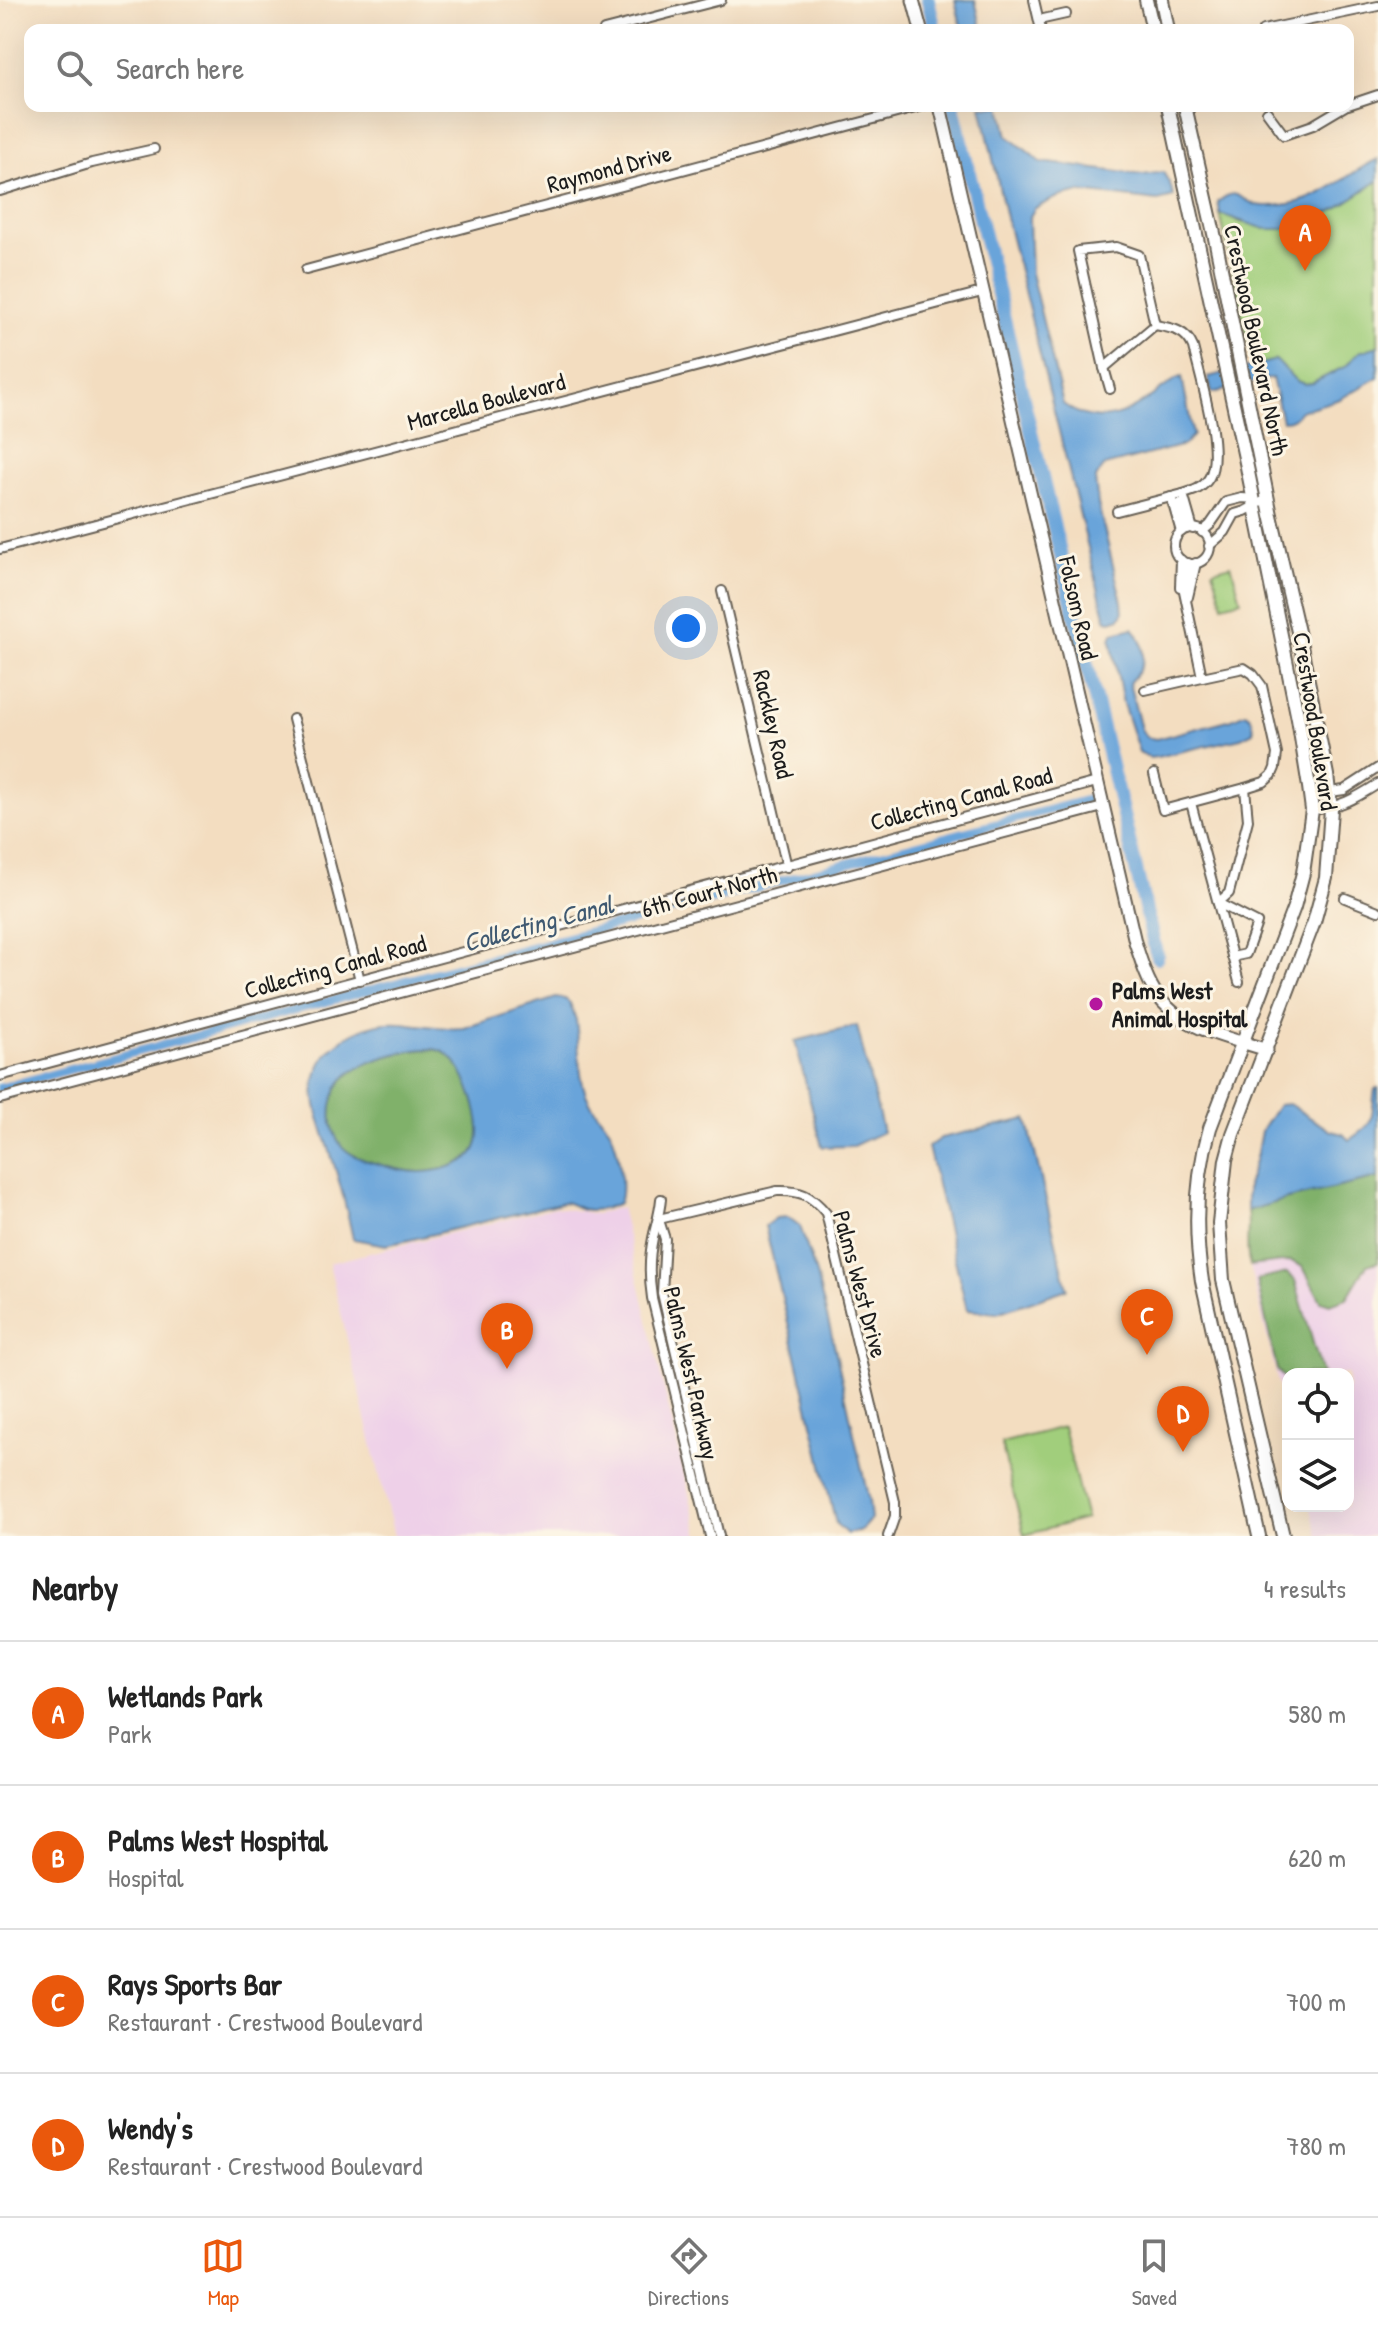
<!DOCTYPE html>
<html lang="en">
<head>
<meta charset="utf-8">
<style>
	:root { --surface:#fff; --page:#f6f6f6; --text:#222; --muted:#767676; --line:#e0e0e0; --accent:#ea580c }
	body { margin:0; font-family:"Patrick Hand",sans-serif; background:var(--page); color:var(--text) }
	.controls { position:absolute; right:24px; bottom:24px; display:grid; overflow:hidden; border-radius:16px; box-shadow:0 8px 32px #0002 }
	.controls button { width:72px; height:72px; display:grid; place-items:center; padding:0; border:0; border-bottom:2px solid var(--line); background:var(--surface); color:var(--text); font:40px sans-serif }
	.you { position:absolute; left:686px; top:628px; width:28px; height:28px; margin:-20px; border:6px solid #fff; border-radius:50%; background:#1a73e8; box-shadow:0 0 0 12px #1a73e833 }
	.badge { display:grid; place-items:center; width:52px; height:52px; border-radius:50%; background:var(--accent); color:#fff; font-size:26px; font-weight:700 }
	.pin { position:absolute; translate:-50% -66px; filter:drop-shadow(0 2px 4px #0008) }
	.pin::after { content:''; position:absolute; top:42px; width:28px; height:24px; background:inherit; clip-path:polygon(0 0,100% 0,50% 100%) }
	.list { margin:0; padding:0; list-style:none }
	h2 { display:flex; justify-content:space-between; align-items:center; height:104px; margin:0; padding:0 32px; font-size:34px }
	h2 small { font-size:26px; font-weight:400; color:var(--muted) }
	.list li { display:grid; grid-template-columns:52px 1fr auto; gap:24px; align-items:center; box-sizing:border-box; height:144px; padding:0 32px; border-top:2px solid var(--line) }
	.list b { display:block; font-size:30px; white-space:nowrap }
	.list p { margin:0; font-size:26px; white-space:nowrap; color:var(--muted) }
	.list em { font-size:26px; font-style:normal; color:var(--muted) }
	.icon { flex:none; width:44px; height:44px; fill:none; stroke:currentColor; stroke-width:2; stroke-linecap:round; stroke-linejoin:round }
	.map { position:relative; flex:none; width:1378px; height:1536px; overflow:hidden }
	.search { position:absolute; background:var(--surface); box-shadow:0 8px 32px #0002; left:24px; right:24px; top:24px; height:88px; display:flex; align-items:center; gap:20px; box-sizing:border-box; padding:0 28px; border-radius:16px; color:var(--muted); font-size:30px }
	.sheet { height:680px; background:var(--surface) }
	nav { display:flex; justify-content:space-around; align-items:center; box-sizing:border-box; height:112px; border-top:2px solid var(--line); background:var(--surface); font-size:22px; color:var(--muted) }
	nav a { display:grid; justify-items:center; gap:4px }
	nav .on { color:var(--accent) }
	.map>svg:first-child { display:block }
</style>
</head>
<body>
<div class="map">
<svg width="1378" height="1536" viewBox="0 0 1378 1536">
	<rect width="100%" height="100%" fill="#fcf5e5"/>
	<filter id="ink" filterUnits="userSpaceOnUse"><feTurbulence type="fractalNoise" baseFrequency=".0125" numOctaves="2"/><feDisplacementMap in="SourceGraphic" scale="16" xChannelSelector="R" yChannelSelector="G"/><feConvolveMatrix kernelMatrix="1 2 1 2 8 2 1 2 1" color-interpolation-filters="sRGB"/></filter>
	<filter id="wash" filterUnits="userSpaceOnUse"><feTurbulence type="fractalNoise" baseFrequency=".006" numOctaves="4" result="noise"/><feDisplacementMap in="SourceGraphic" scale="32" xChannelSelector="R" yChannelSelector="G"/><feGaussianBlur stdDeviation="1.8" result="paint"/><feColorMatrix in="noise" values="0 0 0 0 0 0 0 0 0 0 0 0 0 0 0 0 0 1.4 0 .05"/><feComposite in="paint" operator="in"/></filter>
	<g filter="url(#wash)">
		<rect width="100%" height="100%" fill="#f3ddc0"/>
		<!-- built -->
		<g fill="#eed0e8">
			<path d="M556,1207L596,1214L621,1207L699,1536H394L329,1263Z"/>
			<path d="M1291,1261L1303,1267L1317,1294L1354,1286L1367,1265L1378,1262V1536H1318L1310,1506H1348V1374H1288V1424L1250,1266Z"/>
		</g>
		<!-- green -->
		<g fill="#a1ce7b" stroke="#5e754c" stroke-width="2">
			<path d="M1378,181V346L1359,352L1346,366L1313,383L1305,384L1296,381L1276,360L1253,366L1220,214L1243,223L1306,222L1319,215L1331,212Z"/>
			<path d="M1231,565L1241,600L1223,605L1213,570Z"/>
			<path d="M1063,1427L1086,1519L1024,1535L1001,1443Z"/>
		</g>
		<!-- forest -->
		<g fill="#80b16b" stroke="#4e6644" stroke-width="2">
			<path d="M425,1049C434,1049 441,1049 448,1055C468,1070 488,1128 475,1150C467,1165 436,1172 420,1172C406,1172 391,1168 378,1164C366,1161 349,1156 340,1145C325,1124 330,1088 350,1073C371,1058 401,1052 425,1049Z"/>
			<path d="M1378,1178V1262L1367,1265L1347,1298L1330,1304L1321,1301L1303,1267L1291,1261L1250,1266C1244,1248 1250,1229 1247,1211L1287,1199Z"/>
			<path d="M1287,1273L1295,1280L1322,1374H1288V1383L1277,1370L1257,1280Z"/>
		</g>
		<!-- water -->
		<g fill="#69a4da" stroke="#42607b" stroke-width="2" fill-rule="evenodd">
			<path d="M955,0H975L982,30H962Z"/>
			<path d="M981,106H1001L1008,136L1041,162L1143,175L1163,172L1170,184L1174,197L1158,201L1081,192L1058,197L1035,208L1029,218L1031,273L1063,404C1107,437 1139,404 1176,379L1182,377L1193,435L1184,445L1104,466L1095,479L1098,504L1122,602L1123,613L1120,618L1111,621L1106,620L1007,222Z"/>
			<path d="M1378,159V181L1331,212L1284,229H1265L1220,214L1218,202C1237,186 1238,199 1257,205C1265,207 1274,206 1282,205C1320,202 1346,174 1378,159Z"/>
			<path d="M1378,346V377L1340,399L1300,411C1295,418 1291,421 1282,421L1272,378L1212,393L1208,377L1276,360L1296,381L1305,384L1313,383L1346,366L1359,352Z"/>
			<path d="M1133,628C1143,639 1147,659 1138,672C1135,676 1132,679 1129,683L1141,729L1146,737L1156,739L1232,719L1245,713C1252,716 1255,725 1253,732L1241,738L1157,757L1150,758L1139,752L1123,704L1111,640L1113,633Z"/>
			<path d="M556,998L565,999L570,1003L576,1020C579,1042 578,1067 584,1088C588,1105 601,1116 610,1130C618,1145 625,1188 619,1203C607,1209 589,1213 577,1207C573,1205 569,1203 564,1202L405,1241L386,1245L353,1239C347,1211 340,1182 331,1155C319,1115 299,1080 334,1046C347,1035 361,1028 378,1024C406,1019 435,1031 464,1028ZM425,1049C434,1049 441,1049 448,1055C467,1070 488,1128 475,1150C467,1165 436,1172 420,1172C406,1172 391,1168 378,1164C366,1161 349,1156 341,1145C325,1124 330,1088 350,1073C370,1059 402,1051 425,1049Z"/>
			<path d="M857,1026L883,1132L853,1146L822,1147L795,1041Z"/>
			<path d="M1378,1088V1178L1287,1199L1247,1211V1186L1256,1158L1261,1131L1278,1105L1289,1104L1331,1131L1343,1134L1349,1140C1378,1121 1370,1121 1375,1089Z"/>
			<path d="M1027,1119L1067,1289L997,1313L967,1310L928,1147L941,1138Z"/>
			<path d="M788,1217L800,1226L816,1274L834,1344L869,1501L871,1519L861,1530L847,1534L836,1524L765,1226L776,1218Z"/>
		</g>
		<g fill="none" stroke-linecap="round" stroke-linejoin="round">
			<!-- canal -->
			<path stroke="#69a4da" stroke-width="9" d="M0,1088L1087,800"/>
			<!-- river -->
			<g stroke="#69a4da" stroke-width="14">
				<path d="M928,0L935,30"/>
				<path d="M953,106L1157,957"/>
			</g>
		</g>
	</g>
	<g filter="url(#ink)">
		<g fill="none" stroke-linecap="round" stroke-linejoin="round">
			<!-- minor casing -->
			<g stroke="#676055" stroke-width="12">
				<g id="minor">
					<path d="M1034,0L1041,30"/>
					<path d="M1039,20L1066,14"/>
					<path d="M604,30L721,0"/>
					<path d="M1263,30L1378,6"/>
					<path d="M1348,105L1378,95"/>
					<path d="M1267,112L1284,135L1313,125L1345,106"/>
					<path d="M0,191L92,163L154,149"/>
					<path d="M306,270L923,106"/>
					<path d="M1104,368L1155,325"/>
					<path d="M1110,389L1104,368L1078,251L1116,247L1139,255L1155,325C1172,328 1186,330 1193,347C1200,377 1224,453 1209,478C1203,488 1194,491 1183,494L1193,529"/>
					<path d="M1171,497L1181,532"/>
					<path d="M1179,504L1186,529"/>
					<path d="M1117,511L1183,494"/>
					<circle cx="1192" cy="546" r="18"/>
					<path d="M1202,532L1210,525L1226,502L1242,498L1255,499"/>
					<path d="M1209,546L1225,532L1235,514L1245,511L1267,499"/>
					<path d="M0,549L982,292"/>
					<path d="M1180,587L1181,560"/>
					<path d="M722,591L787,867"/>
					<path d="M1188,597L1196,563"/>
					<path d="M1145,690L1202,677L1184,591L1188,563"/>
					<path d="M293,719L360,980"/>
					<path d="M1154,774L1163,810L1245,788L1264,782L1272,775L1275,768L1277,754L1262,686L1253,674L1244,668L1202,677"/>
					<path d="M1310,795L1344,790L1378,768"/>
					<path d="M1191,803L1239,982"/>
					<path d="M1312,810C1341,807 1354,799 1378,784"/>
					<path d="M1345,898L1378,911"/>
					<path d="M1232,957L1246,954L1257,923L1218,903L1229,893L1248,820L1245,788"/>
					<path d="M0,1076L1097,782"/>
					<path d="M0,1099L1103,807"/>
					<path d="M661,1199C660,1212 656,1224 653,1238C649,1257 649,1278 652,1298L710,1536"/>
					<path d="M659,1219L777,1191C800,1190 811,1195 826,1213L895,1502V1516L888,1536"/>
					<path d="M659,1220L665,1239L662,1293L719,1536"/>
				</g>
			</g>
			<!-- tertiary casing -->
			<g stroke="#676055" stroke-width="15">
				<g id="tertiary">
					<path d="M913,0L921,30"/>
					<path d="M940,106L1135,942C1141,960 1146,979 1157,995C1182,1030 1228,1037 1267,1050"/>
				</g>
			</g>
			<!-- secondary casing -->
			<g stroke="#676055" stroke-width="16">
				<g id="secondary">
					<path d="M1146,0L1153,30"/>
					<path d="M1162,0L1168,30"/>
					<path d="M1168,106L1247,467L1298,719L1309,787L1312,810L1303,873L1294,907L1210,1128C1195,1179 1194,1229 1202,1281L1259,1536"/>
					<path d="M1185,106L1215,238L1271,515L1299,636L1327,775L1331,809L1326,878L1314,922L1233,1134L1226,1160L1219,1223L1223,1280L1283,1536"/>
				</g>
			</g>
			<!-- minor -->
			<use href="#minor" stroke="#fff" stroke-width="8"/>
			<!-- tertiary -->
			<use href="#tertiary" stroke="#fff" stroke-width="11"/>
			<!-- secondary -->
			<use href="#secondary" stroke="#fff" stroke-width="12"/>
		</g>
	</g>
	<!-- markers -->
	<circle fill="#b5179e" stroke="#fcf5e5" stroke-width="3" cx="1096" cy="1004" r="8"/>
	<g text-anchor="middle" dominant-baseline="central" stroke-width="6" stroke-linejoin="round" paint-order="stroke">
		<!-- street labels -->
		<g font-size="24" fill="#1c1c1c" stroke="#fcf5e5">
			<text transform="translate(609 168) rotate(-15)">Raymond Drive</text>
			<text transform="translate(1257 340) rotate(78)">Crestwood Boulevard North</text>
			<text transform="translate(486 401) rotate(-15)">Marcella Boulevard</text>
			<text transform="translate(1079 608) rotate(77)">Folsom Road</text>
			<text transform="translate(1316 721) rotate(81)">Crestwood Boulevard</text>
			<text transform="translate(774 724) rotate(77)">Rackley Road</text>
			<text transform="translate(961 798) rotate(-15)">Collecting Canal Road</text>
			<text transform="translate(709 891) rotate(-15)">6th Court North</text>
			<text transform="translate(335 966) rotate(-15)">Collecting Canal Road</text>
			<text transform="translate(861 1284) rotate(75)">Palms West Drive</text>
			<text transform="translate(692 1373) rotate(77)">Palms West Parkway</text>
		</g>
		<!-- poi labels -->
		<g font-size="24" font-weight="bold" fill="#1c1c1c" stroke="#fcf5e5" text-anchor="start">
			<text x="1112" y="990">Palms West<tspan x="1112" dy="28">Animal Hospital</tspan></text>
		</g>
		<!-- water labels -->
		<g font-size="26" font-style="italic" fill="#3f5971" stroke="#fcf5e5">
			<text transform="translate(538 923) rotate(-15)">Collecting Canal</text>
		</g>
	</g>
</svg>
<div class="controls">
<button><svg class="icon" aria-label="locate" viewBox="0 0 24 24"><circle cx="12" cy="12" r="6"/><path d="M12 2v4M12 18v4M2 12h4M18 12h4"/></svg></button>
<button><svg class="icon" aria-label="layers" viewBox="0 0 24 24"><path d="M12 4l9 5-9 5-9-5zM3 14l9 5 9-5"/></svg></button>
</div>
<div class="you"></div>
<div class="pin badge" style="left:1305px;top:271px">A</div>
<div class="pin badge" style="left:507px;top:1369px">B</div>
<div class="pin badge" style="left:1147px;top:1355px">C</div>
<div class="pin badge" style="left:1183px;top:1452px">D</div>
<div class="search"><svg class="icon" aria-label="search" viewBox="0 0 24 24"><circle cx="10" cy="10" r="6"/><path d="M15 15l6 6"/></svg>Search here</div>
</div>
<section class="sheet">
<h2>Nearby<small>4 results</small></h2>
<ul class="list">
<li><span class="badge">A</span><div><b>Wetlands Park</b><p>Park</p></div><em>580 m</em></li>
<li><span class="badge">B</span><div><b>Palms West Hospital</b><p>Hospital</p></div><em>620 m</em></li>
<li><span class="badge">C</span><div><b>Rays Sports Bar</b><p>Restaurant · Crestwood Boulevard</p></div><em>700 m</em></li>
<li><span class="badge">D</span><div><b>Wendy's</b><p>Restaurant · Crestwood Boulevard</p></div><em>780 m</em></li>
</ul>
</section>
<nav>
<a class="on"><svg class="icon" aria-label="map" viewBox="0 0 24 24"><path d="M3 6l6-2 6 2 6-2v14l-6 2-6-2-6 2zM9 4v14M15 6v14"/></svg>Map</a>
<a><svg class="icon" aria-label="directions" viewBox="0 0 24 24"><path d="M12 3l9 9-9 9-9-9zM9 14v-3h6M13 9l2 2-2 2"/></svg>Directions</a>
<a><svg class="icon" aria-label="saved" viewBox="0 0 24 24"><path d="M7 4h10v16l-5-4-5 4z"/></svg>Saved</a>
</nav>
</body>
</html>
